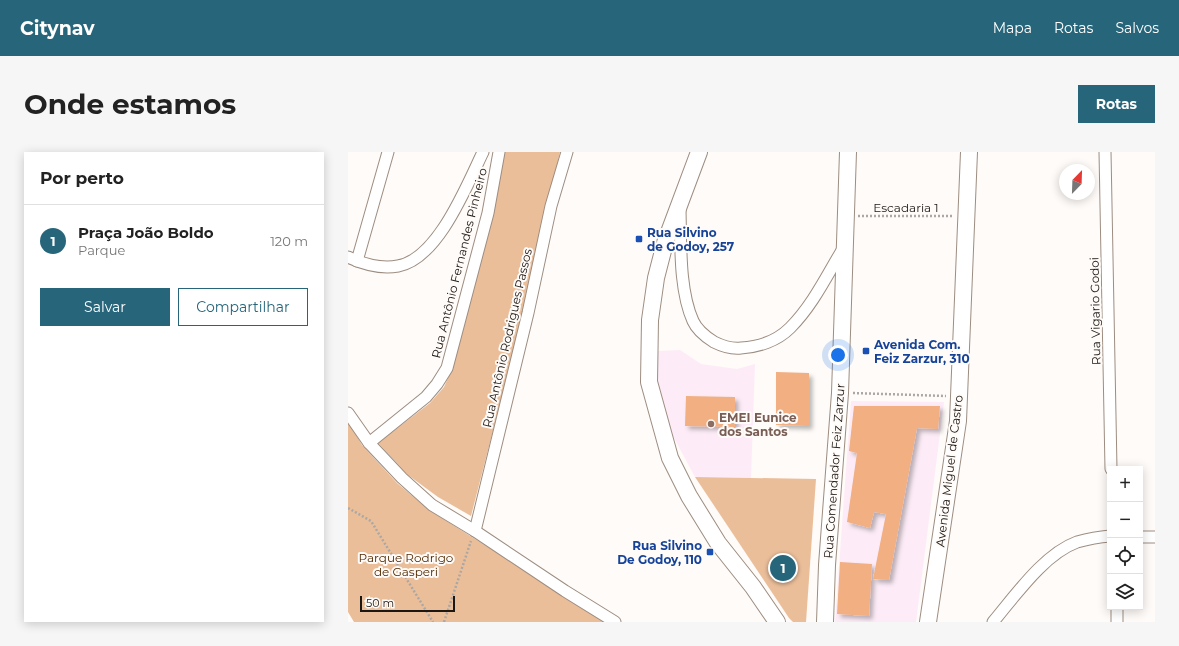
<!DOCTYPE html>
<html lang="pt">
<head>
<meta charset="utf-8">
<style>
	:root { --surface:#fff; --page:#f6f6f6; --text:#222; --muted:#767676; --line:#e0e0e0; --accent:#26657a }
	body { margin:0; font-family:Montserrat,sans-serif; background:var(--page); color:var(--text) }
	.controls { position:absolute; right:12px; bottom:12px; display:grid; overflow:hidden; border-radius:0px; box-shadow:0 2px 10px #0003 }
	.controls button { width:36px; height:36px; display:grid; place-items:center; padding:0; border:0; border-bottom:1px solid var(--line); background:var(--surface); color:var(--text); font:20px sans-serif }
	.compass { position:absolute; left:711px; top:12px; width:36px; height:36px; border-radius:50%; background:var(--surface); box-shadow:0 2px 10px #0003; rotate:23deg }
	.scale { position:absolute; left:12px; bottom:10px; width:95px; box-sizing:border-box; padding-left:4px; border:2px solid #1d1713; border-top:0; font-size:11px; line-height:14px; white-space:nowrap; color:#1d1713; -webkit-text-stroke:3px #fefbf8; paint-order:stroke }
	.you { position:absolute; left:490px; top:203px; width:14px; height:14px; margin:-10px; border:3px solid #fff; border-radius:50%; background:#1a73e8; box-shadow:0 0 0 6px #1a73e833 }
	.badge { display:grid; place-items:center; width:26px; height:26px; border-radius:50%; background:var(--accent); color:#fff; font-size:13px; font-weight:700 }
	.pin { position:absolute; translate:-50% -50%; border:2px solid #fff; box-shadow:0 1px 4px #0006 }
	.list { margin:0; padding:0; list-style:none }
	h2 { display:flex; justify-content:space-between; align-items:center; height:52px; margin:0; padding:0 16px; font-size:17px }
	h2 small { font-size:13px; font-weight:400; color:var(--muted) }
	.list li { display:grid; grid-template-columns:26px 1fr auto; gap:12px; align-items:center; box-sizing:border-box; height:72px; padding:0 16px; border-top:1px solid var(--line) }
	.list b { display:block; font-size:15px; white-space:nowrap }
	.list p { margin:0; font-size:13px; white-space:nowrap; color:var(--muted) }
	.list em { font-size:13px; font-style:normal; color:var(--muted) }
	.actions { display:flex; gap:8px; padding:12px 16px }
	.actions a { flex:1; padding:9px 0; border:1px solid var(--accent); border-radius:0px; text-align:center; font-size:14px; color:var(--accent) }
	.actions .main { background:var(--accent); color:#fff }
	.icon { flex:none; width:22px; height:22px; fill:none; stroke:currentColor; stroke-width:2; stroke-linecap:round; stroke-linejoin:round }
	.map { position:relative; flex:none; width:807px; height:470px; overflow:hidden; border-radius:0px }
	header { display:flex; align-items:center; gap:24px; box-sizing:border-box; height:56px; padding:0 20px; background:var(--accent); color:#fff }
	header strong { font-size:19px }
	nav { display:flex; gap:22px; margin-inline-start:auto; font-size:14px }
	.intro { display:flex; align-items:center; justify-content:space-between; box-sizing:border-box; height:96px; padding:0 24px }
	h1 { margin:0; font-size:28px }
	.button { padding:10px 18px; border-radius:0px; background:var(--accent); color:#fff; font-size:14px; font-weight:700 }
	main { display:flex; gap:24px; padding:0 24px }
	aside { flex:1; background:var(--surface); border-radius:0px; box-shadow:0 2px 10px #0003 }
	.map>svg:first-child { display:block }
</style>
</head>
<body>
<header>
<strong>Citynav</strong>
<nav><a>Mapa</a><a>Rotas</a><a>Salvos</a></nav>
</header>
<div class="intro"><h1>Onde estamos</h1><a class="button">Rotas</a></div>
<main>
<aside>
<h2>Por perto<small></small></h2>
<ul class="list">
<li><span class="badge">1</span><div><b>Praça João Boldo</b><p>Parque</p></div><em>120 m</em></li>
</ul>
<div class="actions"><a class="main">Salvar</a><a>Compartilhar</a></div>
</aside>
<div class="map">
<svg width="807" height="470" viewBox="0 0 807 470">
	<defs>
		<filter id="shadow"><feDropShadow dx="3.5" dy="3.5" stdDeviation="2" flood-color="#0004"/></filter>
	</defs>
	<rect width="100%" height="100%" fill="#fefbf8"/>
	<!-- education -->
	<g fill="#fdecf7">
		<path d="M332,198L353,212L389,217L407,212L403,326L347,325L325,284L310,235V199Z"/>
		<path d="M503,249L596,250L568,470H487Z"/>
	</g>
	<!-- green -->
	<g fill="#ebbe9a">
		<path d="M157,0H212L176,158L123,364L90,345L60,323L30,291L82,251L96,235L105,215Z"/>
		<path d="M0,269L14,293L49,331L81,358L259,470H6L0,460Z"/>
		<path d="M347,325L468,327L458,470H445L441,466Z"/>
	</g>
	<!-- building -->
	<g fill="#f1af82" filter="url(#shadow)">
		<path d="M428,220L461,221V274L428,273Z"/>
		<path d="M338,244L387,245V275L337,274Z"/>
		<path d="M506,254H592L590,277L569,276L541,428L525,427L538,362L526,360L522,376L499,370L509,301L501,299Z"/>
		<path d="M492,410L524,412L521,464L489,462Z"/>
	</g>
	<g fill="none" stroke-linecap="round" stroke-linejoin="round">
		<!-- street casing -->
		<g stroke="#9d8d81" stroke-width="13">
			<g id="street">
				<path d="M757,0L763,317"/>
				<path d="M332,58C333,92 331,138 345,169C349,178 358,185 366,190C374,194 384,197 393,196C410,195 429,189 442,176C465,153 479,123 496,95"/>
				<path d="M0,105C15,112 34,117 50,114C90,107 119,33 135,0"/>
				<path d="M9,109L40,0"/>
				<path d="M0,261L21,291L54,326L84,353L127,379L217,439L267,470"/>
				<path d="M21,291L78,245L89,232L99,216L140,61L151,0"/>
				<path d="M127,379L180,161L203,54L219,0"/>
				<path d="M792,385H807"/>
				<path d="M769,455V470"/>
				<path d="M645,470C667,444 696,402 729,390C740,387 750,385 762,384"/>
			</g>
		</g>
		<!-- secondary casing -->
		<g stroke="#9d8d81" stroke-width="18">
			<g id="secondary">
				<path d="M351,0L317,91L308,126L302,168L301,230L322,306L341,344L370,391L405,435L429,470"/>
				<path d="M477,470L479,413L492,241L500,0"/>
				<path d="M580,470L610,269L621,0"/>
			</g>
		</g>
		<!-- path -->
		<g stroke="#aba7a4" stroke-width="2.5" stroke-dasharray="2 2" stroke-linecap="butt">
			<path d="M510,64H605"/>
			<path d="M505,241L598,244"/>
			<path d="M0,356L23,369L85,470"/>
			<path d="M96,470L123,389"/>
		</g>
		<!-- street -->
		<use href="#street" stroke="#fff" stroke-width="11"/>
		<!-- secondary -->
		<use href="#secondary" stroke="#fff" stroke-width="16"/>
	</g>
	<!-- markers -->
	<g fill="#1a4fb4" stroke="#fefbf8" stroke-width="1.5">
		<rect x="287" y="83" width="8" height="8" rx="2"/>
		<rect x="514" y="195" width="8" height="8" rx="2"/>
		<rect x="358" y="396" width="8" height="8" rx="2"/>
	</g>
	<circle fill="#8d6e63" stroke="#fefbf8" stroke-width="1.5" cx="363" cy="272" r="4"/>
	<g text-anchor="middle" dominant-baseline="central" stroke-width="4" stroke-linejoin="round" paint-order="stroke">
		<!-- street labels -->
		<g font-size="12" fill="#1d1713" stroke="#fefbf8">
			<text x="558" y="55">Escadaria 1</text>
			<text transform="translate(111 111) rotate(-76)">Rua Antônio Fernandes Pinheiro</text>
			<text transform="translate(747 159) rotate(-91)">Rua Vigario Godoi</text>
			<text transform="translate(159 186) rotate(-77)">Rua Antônio Rodrigues Passos</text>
			<text transform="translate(486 319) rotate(-86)">Rua Comendador Feiz Zarzur</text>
			<text transform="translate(601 319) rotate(-83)">Avenida Miguel de Castro</text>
		</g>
		<!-- transit labels -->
		<g font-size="12" font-weight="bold" fill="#164399" stroke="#fefbf8" text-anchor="start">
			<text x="299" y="80">Rua Silvino<tspan x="299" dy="14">de Godoy, 257</tspan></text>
			<text x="526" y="192">Avenida Com.<tspan x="526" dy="14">Feiz Zarzur, 310</tspan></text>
			<text x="354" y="393" text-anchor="end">Rua Silvino<tspan x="354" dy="14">De Godoy, 110</tspan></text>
		</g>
		<!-- education labels -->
		<g font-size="12" font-weight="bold" fill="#785e54" stroke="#fefbf8" text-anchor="start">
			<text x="371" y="265">EMEI Eunice<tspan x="371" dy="14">dos Santos</tspan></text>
		</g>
		<!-- park labels -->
		<g font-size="12" fill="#502900" stroke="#fefbf8">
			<text x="58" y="405">Parque Rodrigo<tspan x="58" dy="14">de Gasperi</tspan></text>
		</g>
	</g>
</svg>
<div class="controls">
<button>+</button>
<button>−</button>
<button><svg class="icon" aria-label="locate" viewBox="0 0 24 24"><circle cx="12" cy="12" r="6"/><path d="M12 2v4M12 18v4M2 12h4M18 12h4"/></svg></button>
<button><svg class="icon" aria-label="layers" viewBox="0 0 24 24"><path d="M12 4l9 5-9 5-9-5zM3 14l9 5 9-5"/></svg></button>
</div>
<svg class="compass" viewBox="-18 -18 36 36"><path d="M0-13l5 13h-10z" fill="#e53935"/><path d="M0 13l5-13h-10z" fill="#767676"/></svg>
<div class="scale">50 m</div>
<div class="you"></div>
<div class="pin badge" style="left:435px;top:416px">1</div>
</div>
</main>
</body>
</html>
